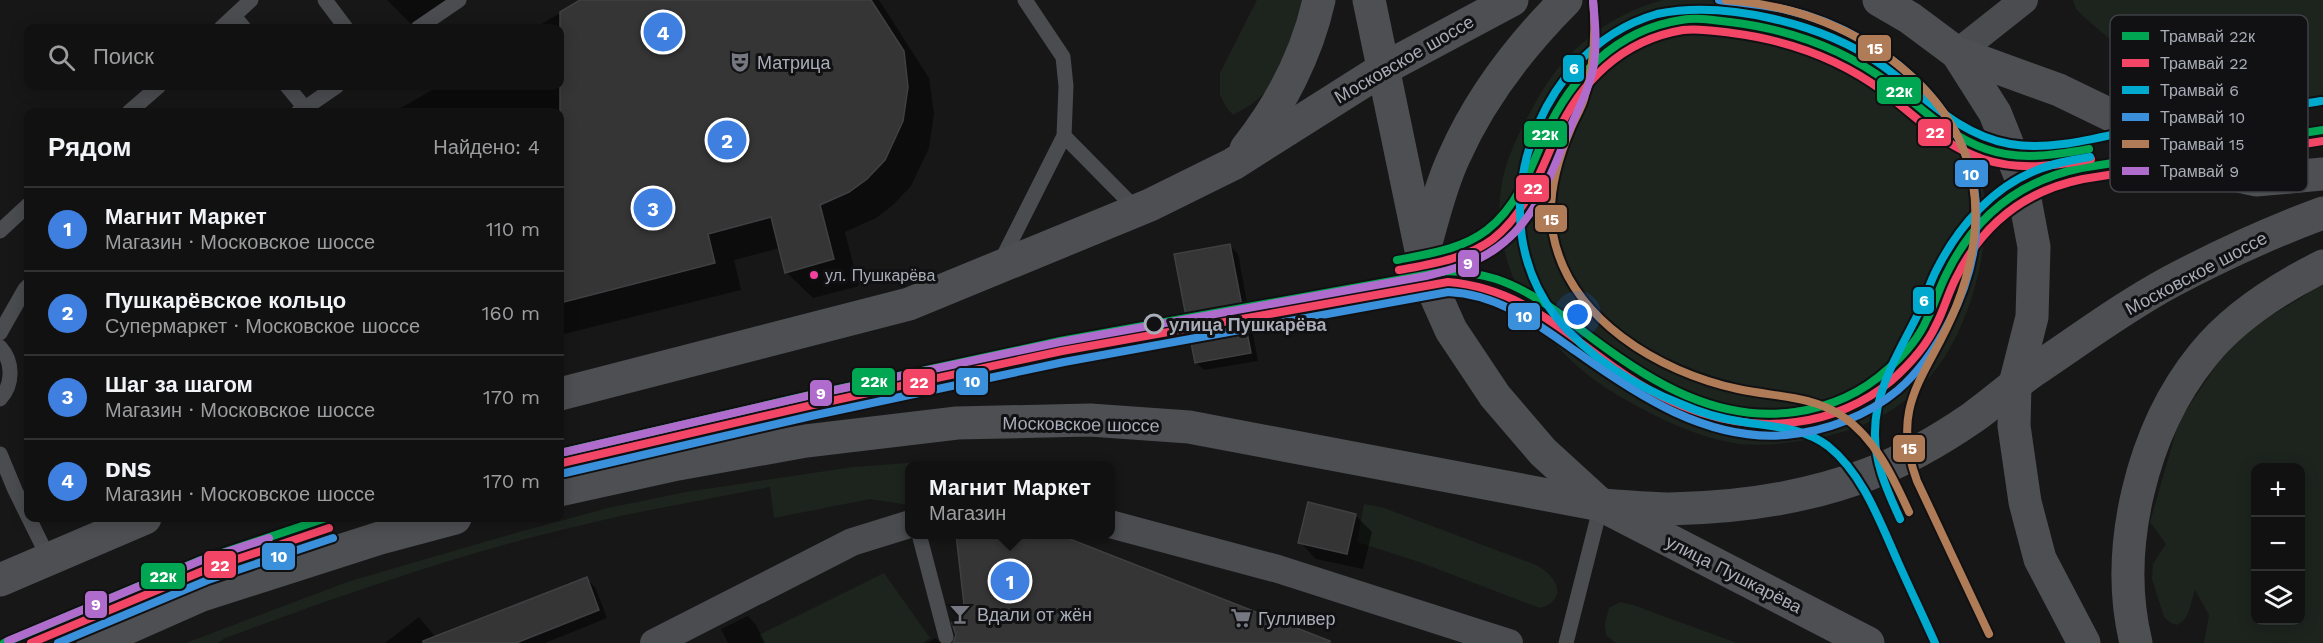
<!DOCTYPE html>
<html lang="ru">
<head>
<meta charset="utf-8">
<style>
	:root { --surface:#111; --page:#1a1a1a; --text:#f1f3f6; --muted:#9c9d9f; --line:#303131; --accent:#757880 }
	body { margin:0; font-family:"Work Sans",sans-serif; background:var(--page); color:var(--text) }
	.controls { position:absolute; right:18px; bottom:18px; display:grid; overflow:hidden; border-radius:12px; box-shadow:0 3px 15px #0003 }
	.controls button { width:54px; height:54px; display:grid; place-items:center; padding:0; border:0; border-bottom:2px solid var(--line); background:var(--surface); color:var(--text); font:30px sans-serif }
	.you { position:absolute; left:1578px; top:315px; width:21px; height:21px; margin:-15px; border:4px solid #fff; border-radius:50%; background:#1a73e8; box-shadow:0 0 0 9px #1a73e833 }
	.badge { display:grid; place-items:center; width:39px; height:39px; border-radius:50%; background:var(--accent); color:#fff; font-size:20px; font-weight:700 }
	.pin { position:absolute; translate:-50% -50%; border:3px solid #fff; box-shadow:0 2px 6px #0006 }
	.popup { position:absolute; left:905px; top:461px; width:210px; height:78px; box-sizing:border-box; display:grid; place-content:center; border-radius:12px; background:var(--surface); filter:drop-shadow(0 2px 4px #0005); font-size:20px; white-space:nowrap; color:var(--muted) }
	.popup b { font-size:22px; color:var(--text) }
	.popup::after { content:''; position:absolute; left:50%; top:100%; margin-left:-12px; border:12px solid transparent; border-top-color:var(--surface) }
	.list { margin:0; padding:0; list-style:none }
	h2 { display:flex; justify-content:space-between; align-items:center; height:78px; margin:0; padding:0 24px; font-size:26px }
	h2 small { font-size:20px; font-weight:400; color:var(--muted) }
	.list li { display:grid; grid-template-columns:39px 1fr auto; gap:18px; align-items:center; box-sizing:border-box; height:84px; padding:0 24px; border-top:2px solid var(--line) }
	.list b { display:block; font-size:22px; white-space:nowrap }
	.list p { margin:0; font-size:20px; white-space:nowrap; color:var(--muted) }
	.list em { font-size:20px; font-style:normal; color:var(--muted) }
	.icon { flex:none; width:33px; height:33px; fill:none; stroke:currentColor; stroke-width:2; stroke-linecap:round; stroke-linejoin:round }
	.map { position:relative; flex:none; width:2323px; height:643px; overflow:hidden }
	.search { position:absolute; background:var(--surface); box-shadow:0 3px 15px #0003; left:24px; top:24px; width:540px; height:66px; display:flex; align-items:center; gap:15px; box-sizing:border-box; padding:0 21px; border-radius:12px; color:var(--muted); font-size:22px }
	.panel { position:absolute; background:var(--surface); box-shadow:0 3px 15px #0003; left:24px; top:108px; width:540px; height:414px; border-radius:12px }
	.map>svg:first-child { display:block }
</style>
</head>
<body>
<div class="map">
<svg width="2323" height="643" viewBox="0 0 2323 643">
	<rect width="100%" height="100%" fill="#171717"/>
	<!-- green -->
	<g fill="#1d241e" fill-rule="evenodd">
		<path d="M1257,0H1308L1269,90L1249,106L1233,115L1226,107L1220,95V73Z"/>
		<path d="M1663,0C1692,0 1731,0 1758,1C1848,17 1965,92 1983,188C1988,216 1984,248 1978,275C1970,308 1957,341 1937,368C1902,414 1854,434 1799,441C1779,444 1760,446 1740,444C1709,440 1678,427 1650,413C1629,402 1607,390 1588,375C1536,334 1494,266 1500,198C1502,166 1517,136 1532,109C1560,54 1604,16 1663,0Z"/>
		<path d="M2073,0H2323V103L2205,122L2083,16L2076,9Z"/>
		<path d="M2323,285V643H2204L2209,615L2195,590C2190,603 2191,618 2177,625L2171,623L2164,617L2152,579L2153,564L2166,544L2150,522L2179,421L2236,336L2301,298L2314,288ZM2256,468H2300V620H2256Z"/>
		<path d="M921,462L978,465L910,466L909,505L870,499L774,518L770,487C708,499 644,510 582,525C461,553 342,595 225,638L218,643H186L347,582L519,532L608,508L686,492L853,467Z"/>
		<path d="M1364,504L1384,508L1536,565C1556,575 1570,599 1540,608L1419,562L1357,542Z"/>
		<path d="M884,573L930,638L923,643H763L759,635Z"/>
		<path d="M1620,602L1633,605L1737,643H1616L1606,635L1605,624L1609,608Z"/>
	</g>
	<!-- shadow -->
	<g fill="#0007">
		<path d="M387,0H462L433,28H415Z"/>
		<path d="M582,0H879L929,78L934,114L929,148L911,186L893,205L876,218L845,232L859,286L813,298L786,272L780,248L734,260L741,290L560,335V112H394L439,86H560V28H535Z"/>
		<path d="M1229,245L1238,254L1258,361L1204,370L1196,362Z"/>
		<path d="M1355,515L1372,532L1363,569L1316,559L1300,542Z"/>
		<path d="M586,578L595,587L607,618L545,643H385L419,617L436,638Z"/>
		<path d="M748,616L756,625L765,643H728L721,629Z"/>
		<path d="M935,638L941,643H928Z"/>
	</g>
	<!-- building -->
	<g fill="#353536" stroke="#3f4043" stroke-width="1.5">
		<path d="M580,0H871L904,51L908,87L903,121L885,160L867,179L849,192L820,205L834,259L785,273L771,217L708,234L715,263L560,303V12Z"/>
		<path d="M1230,244L1251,353L1195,363L1174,254Z"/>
		<path d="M1308,502L1356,514L1347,554L1298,543Z"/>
		<path d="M956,534H1057L1330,641V643H953L956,635L952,623L965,613Z"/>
		<path d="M587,577L599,610L516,643H423V641Z"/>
	</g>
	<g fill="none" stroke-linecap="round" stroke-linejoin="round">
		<!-- service -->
		<g stroke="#4b4c50" stroke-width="15">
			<path d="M325,0L346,28"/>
			<path d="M234,16L244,28"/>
			<path d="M221,28L251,0"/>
			<path d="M418,28L459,0"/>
			<path d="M287,86L305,108L298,112"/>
			<path d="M305,108L337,86"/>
			<path d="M129,112L159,86"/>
			<path d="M1064,136L1137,210"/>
			<path d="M0,231L28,205"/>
			<path d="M1001,261L1064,136L1066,86L1063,57L1025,0"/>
			<path d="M0,333L25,289L28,286"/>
			<path d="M0,347C14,362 13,385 0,399"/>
			<path d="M0,454L15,490L48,557"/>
			<path d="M919,534L946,637"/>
			<path d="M1566,643L1601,505"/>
		</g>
		<!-- minor -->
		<g stroke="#4b4c50" stroke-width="28">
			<path d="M1957,53L2024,0"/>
			<path d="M1110,524L1278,569L1509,643"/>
			<path d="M654,643L852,542L910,524"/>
		</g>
		<!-- primary -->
		<g stroke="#4d4f52" stroke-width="33">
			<path d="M1369,0L1426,274L1451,330L1495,396L1543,452L1601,505L1868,643"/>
			<path d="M1879,0L1910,18L1957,53L2059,90L2154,136L2179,151L2224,173L2256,180L2323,174"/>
			<path d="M1957,53L1995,113L2021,178L2034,247L2032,317L2015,384L2014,426L2025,502L2040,559L2084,643"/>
			<path d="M1246,149C1280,106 1307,54 1319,0"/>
			<path d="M1424,250C1433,219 1440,187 1454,157C1480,98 1520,46 1566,0"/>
			<path d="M560,394L909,304L1150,205L1233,164L1383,69L1512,0"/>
			<path d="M560,490L678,464L806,441L957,423L1090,420L1189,427L1601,505C1623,506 1646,509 1669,509C1736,508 1806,498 1869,474C1905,460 1940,440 1972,418C1993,403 2012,386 2033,371C2078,341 2122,308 2170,282C2219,256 2271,232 2323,213"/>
			<path d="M0,580L145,518"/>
			<path d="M93,643L202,595L380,538L455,518"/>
			<path d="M2136,643C2113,549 2142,430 2203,355C2234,316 2279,288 2323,266"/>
		</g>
		<!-- tram-1 casing -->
		<g stroke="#111113" stroke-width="12">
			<g id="tram-1">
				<path d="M1397,260C1427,254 1461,250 1487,230C1517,207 1531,169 1545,135C1571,77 1616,30 1681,20C1697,17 1714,20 1730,22C1788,29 1842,48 1889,83C1921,107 1948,136 1986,149C2020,161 2054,155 2089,149"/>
				<path d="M560,453L806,396L1060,341L1447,271C1464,272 1480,274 1496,279C1532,291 1563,316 1592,338C1652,383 1718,423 1795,412C1830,407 1863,392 1888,369C1904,355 1919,338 1927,319C1935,304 1939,288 1947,273C1975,216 2019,181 2081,168L2323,130"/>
				<path d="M4,643L201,560L326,518"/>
			</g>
		</g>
		<!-- tram-2 casing -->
		<g stroke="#111113" stroke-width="12">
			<g id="tram-2">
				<path d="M1399,270C1431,264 1466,259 1493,239C1526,213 1540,173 1556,136C1580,82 1622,40 1683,30C1699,28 1716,31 1732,33C1787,40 1838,58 1883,91C1915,116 1944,146 1983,159C2019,171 2055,166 2091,159"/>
				<path d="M562,463L808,406L1062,351L1448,282C1520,288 1561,330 1618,370C1670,407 1732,431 1796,422C1830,418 1865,403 1891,381C1909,365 1926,347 1936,325C1944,310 1948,293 1956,278C1982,225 2024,191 2083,179L2323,141"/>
				<path d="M31,643L205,570L329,528"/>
			</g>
		</g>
		<!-- tram-3 casing -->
		<g stroke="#111113" stroke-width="12">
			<g id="tram-3">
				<path d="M1900,519C1888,492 1874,463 1875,432C1875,390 1898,354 1916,318C1925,301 1929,283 1938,267C1959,226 1993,187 2037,170C2054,163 2072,160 2090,157"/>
				<path d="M1935,643C1923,616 1910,589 1898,562C1880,522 1863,474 1828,446C1803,427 1773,427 1743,422C1722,419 1701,413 1681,404C1635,386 1588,357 1556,317C1497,242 1515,133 1576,65C1598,41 1626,23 1657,14C1726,0 1823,24 1880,64C1922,93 1957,135 2010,144C2058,152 2107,134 2153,126C2209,117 2265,110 2321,101"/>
			</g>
		</g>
		<!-- tram-4 casing -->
		<g stroke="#111113" stroke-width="12">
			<g id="tram-4">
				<path d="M565,473L811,416L1064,362L1448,292C1499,294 1537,324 1577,352C1637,395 1708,442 1786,435C1827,431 1867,416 1898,390C1920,371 1936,347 1949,322C1989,245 1988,160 1928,93C1892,53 1840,22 1787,10C1765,5 1742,3 1719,0"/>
				<path d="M58,643L208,580L333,538"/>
			</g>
		</g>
		<!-- tram-5 casing -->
		<g stroke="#111113" stroke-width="12">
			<g id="tram-5">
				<path d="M1593,0C1596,33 1594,67 1584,99C1581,109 1575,118 1571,128C1557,161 1546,198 1553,234C1569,319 1659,372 1738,389C1774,397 1810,395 1842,416C1875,438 1893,477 1909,512"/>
				<path d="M1726,0C1794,5 1860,29 1911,76C1982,140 1990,221 1956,307C1929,375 1888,402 1917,481L1989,634"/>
			</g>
		</g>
		<!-- tram-6 casing -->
		<g stroke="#111113" stroke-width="12">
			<g id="tram-6">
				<path d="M565,452L807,396L1060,342L1426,276C1451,270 1477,263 1498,247C1538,218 1552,171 1570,128C1579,107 1590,87 1594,64C1597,43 1595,21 1593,0"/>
				<path d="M8,641L202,560L269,538"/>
			</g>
		</g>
		<!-- tram-1 -->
		<use href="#tram-1" stroke="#00a651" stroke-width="8"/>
		<!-- tram-2 -->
		<use href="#tram-2" stroke="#f34667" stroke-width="8"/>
		<!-- tram-3 -->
		<use href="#tram-3" stroke="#00a9ce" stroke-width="8"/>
		<!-- tram-4 -->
		<use href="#tram-4" stroke="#3a90db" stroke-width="8"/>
		<!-- tram-5 -->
		<use href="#tram-5" stroke="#b07c57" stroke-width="8"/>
		<!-- tram-6 -->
		<use href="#tram-6" stroke="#b06ccc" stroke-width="8"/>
	</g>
	<!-- icons -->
	<defs>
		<g id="theatre-bare" transform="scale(1.62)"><path d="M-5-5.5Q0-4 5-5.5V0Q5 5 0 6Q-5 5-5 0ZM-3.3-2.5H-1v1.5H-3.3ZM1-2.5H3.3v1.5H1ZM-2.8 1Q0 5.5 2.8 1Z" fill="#757880" stroke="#111113" stroke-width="2.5" paint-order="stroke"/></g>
		<g id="bar-bare" transform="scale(1.62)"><path d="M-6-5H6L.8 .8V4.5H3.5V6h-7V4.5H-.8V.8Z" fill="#757880" stroke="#111113" stroke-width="2.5" paint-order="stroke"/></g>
		<g id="supermarket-bare" transform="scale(1.62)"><path d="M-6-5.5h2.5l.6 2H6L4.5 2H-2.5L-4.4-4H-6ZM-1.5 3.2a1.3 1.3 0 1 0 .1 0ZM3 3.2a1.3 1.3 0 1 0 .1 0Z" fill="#757880" stroke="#111113" stroke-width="2.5" paint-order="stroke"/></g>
	</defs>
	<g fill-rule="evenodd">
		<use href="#theatre-bare" x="740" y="62"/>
		<use href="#bar-bare" x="960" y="614"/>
		<use href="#supermarket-bare" x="1241" y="618"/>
	</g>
	<!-- markers -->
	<circle fill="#f240a1" stroke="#111113" stroke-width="2" cx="814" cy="275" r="5"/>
	<circle fill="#111113" stroke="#a8adb8" stroke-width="3" cx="1154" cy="324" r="9"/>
	<g text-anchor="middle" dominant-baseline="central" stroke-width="6" stroke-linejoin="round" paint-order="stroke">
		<!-- bus labels -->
		<g font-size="16" fill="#a8adb8" stroke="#111113" text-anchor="start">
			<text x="825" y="275">ул. Пушкарёва</text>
		</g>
		<!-- street labels -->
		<g font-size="18" fill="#a8adb8" stroke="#111113">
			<text transform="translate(1404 59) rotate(-30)">Московское шоссе</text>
			<text transform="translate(2196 273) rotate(-28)">Московское шоссе</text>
			<text transform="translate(1081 424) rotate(1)">Московское шоссе</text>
			<text transform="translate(1734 574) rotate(27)">улица Пушкарёва</text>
		</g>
		<!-- poi labels -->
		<g font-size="18" fill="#a8adb8" stroke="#111113" text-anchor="start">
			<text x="757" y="62">Матрица</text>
			<text x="977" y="614">Вдали от жён</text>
			<text x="1258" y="618">Гулливер</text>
		</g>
		<!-- stop labels -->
		<g font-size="18" font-weight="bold" fill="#a8adb8" stroke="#111113" text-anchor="start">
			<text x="1169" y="324">улица Пушкарёва</text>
		</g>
	</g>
	<!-- legend -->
	<rect x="2110" y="15" width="198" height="177" rx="9" fill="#111113" stroke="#3e4045" stroke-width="1.5"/>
	<rect x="2122" y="32" width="27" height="8" fill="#00a651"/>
	<rect x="2122" y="59" width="27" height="8" fill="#f34667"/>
	<rect x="2122" y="86" width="27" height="8" fill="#00a9ce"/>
	<rect x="2122" y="113" width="27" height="8" fill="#3a90db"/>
	<rect x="2122" y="140" width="27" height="8" fill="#b07c57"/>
	<rect x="2122" y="167" width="27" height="8" fill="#b06ccc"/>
	<g font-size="16" fill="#a8adb8">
		<text x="2160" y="42">Трамвай 22к</text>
		<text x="2160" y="69">Трамвай 22</text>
		<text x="2160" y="96">Трамвай 6</text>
		<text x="2160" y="123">Трамвай 10</text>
		<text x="2160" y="150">Трамвай 15</text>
		<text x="2160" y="177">Трамвай 9</text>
	</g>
	<g stroke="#111113" stroke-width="2">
		<rect x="1857" y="34" width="35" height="28" rx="6" fill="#b07c57"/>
		<rect x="1562" y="54" width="23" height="29" rx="6" fill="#00a9ce"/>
		<rect x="1876" y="76" width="46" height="29" rx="6" fill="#00a651"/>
		<rect x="1917" y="118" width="35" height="29" rx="6" fill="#f34667"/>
		<rect x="1523" y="120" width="45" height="28" rx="6" fill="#00a651"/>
		<rect x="1954" y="159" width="35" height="29" rx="6" fill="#3a90db"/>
		<rect x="1515" y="174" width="35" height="29" rx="6" fill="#f34667"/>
		<rect x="1534" y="204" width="34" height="29" rx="6" fill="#b07c57"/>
		<rect x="1457" y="249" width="23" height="29" rx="6" fill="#b06ccc"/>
		<rect x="1912" y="286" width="23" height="29" rx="6" fill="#00a9ce"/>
		<rect x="1507" y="302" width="34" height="29" rx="6" fill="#3a90db"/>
		<rect x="851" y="367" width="45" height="29" rx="6" fill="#00a651"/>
		<rect x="955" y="367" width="34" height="29" rx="6" fill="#3a90db"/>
		<rect x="902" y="368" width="34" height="28" rx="6" fill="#f34667"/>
		<rect x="809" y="379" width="24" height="28" rx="6" fill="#b06ccc"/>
		<rect x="1892" y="434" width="34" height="29" rx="6" fill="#b07c57"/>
		<rect x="261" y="542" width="35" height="29" rx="6" fill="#3a90db"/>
		<rect x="203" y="550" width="34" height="29" rx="6" fill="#f34667"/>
		<rect x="140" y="562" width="46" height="28" rx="6" fill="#00a651"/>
		<rect x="84" y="590" width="24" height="29" rx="6" fill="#b06ccc"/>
	</g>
	<g font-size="16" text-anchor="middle" font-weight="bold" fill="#fff">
		<text x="1875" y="54">15</text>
		<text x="1574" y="74">6</text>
		<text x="1899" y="97">22к</text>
		<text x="1935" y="138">22</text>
		<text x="1545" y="140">22к</text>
		<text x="1971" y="180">10</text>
		<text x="1533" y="194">22</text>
		<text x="1551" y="225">15</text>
		<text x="1468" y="269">9</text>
		<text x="1924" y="306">6</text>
		<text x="1524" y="322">10</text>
		<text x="874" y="387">22к</text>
		<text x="972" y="387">10</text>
		<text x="919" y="388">22</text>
		<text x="821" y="399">9</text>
		<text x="1909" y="454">15</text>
		<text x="279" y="562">10</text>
		<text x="220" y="571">22</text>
		<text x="163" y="582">22к</text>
		<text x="96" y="610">9</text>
	</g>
</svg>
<div class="controls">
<button>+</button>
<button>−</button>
<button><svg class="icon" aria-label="layers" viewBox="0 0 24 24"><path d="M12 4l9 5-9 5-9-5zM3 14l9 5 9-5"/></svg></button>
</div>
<div class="you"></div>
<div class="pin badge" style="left:1010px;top:581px;background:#3f7fe0">1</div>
<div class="popup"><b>Магнит Маркет</b>Магазин</div>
<div class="pin badge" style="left:727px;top:140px;background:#3f7fe0">2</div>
<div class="pin badge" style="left:653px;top:208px;background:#3f7fe0">3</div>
<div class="pin badge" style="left:663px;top:32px;background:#3f7fe0">4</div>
<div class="search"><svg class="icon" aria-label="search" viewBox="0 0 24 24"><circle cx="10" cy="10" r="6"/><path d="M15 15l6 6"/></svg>Поиск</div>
<section class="panel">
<h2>Рядом<small>Найдено: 4</small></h2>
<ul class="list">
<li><span class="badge" style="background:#3f7fe0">1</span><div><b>Магнит Маркет</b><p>Магазин · Московское шоссе</p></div><em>110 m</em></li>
<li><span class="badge" style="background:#3f7fe0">2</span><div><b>Пушкарёвское кольцо</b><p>Супермаркет · Московское шоссе</p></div><em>160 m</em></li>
<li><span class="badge" style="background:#3f7fe0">3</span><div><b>Шаг за шагом</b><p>Магазин · Московское шоссе</p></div><em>170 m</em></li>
<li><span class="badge" style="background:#3f7fe0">4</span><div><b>DNS</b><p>Магазин · Московское шоссе</p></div><em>170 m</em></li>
</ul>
</section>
</div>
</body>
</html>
